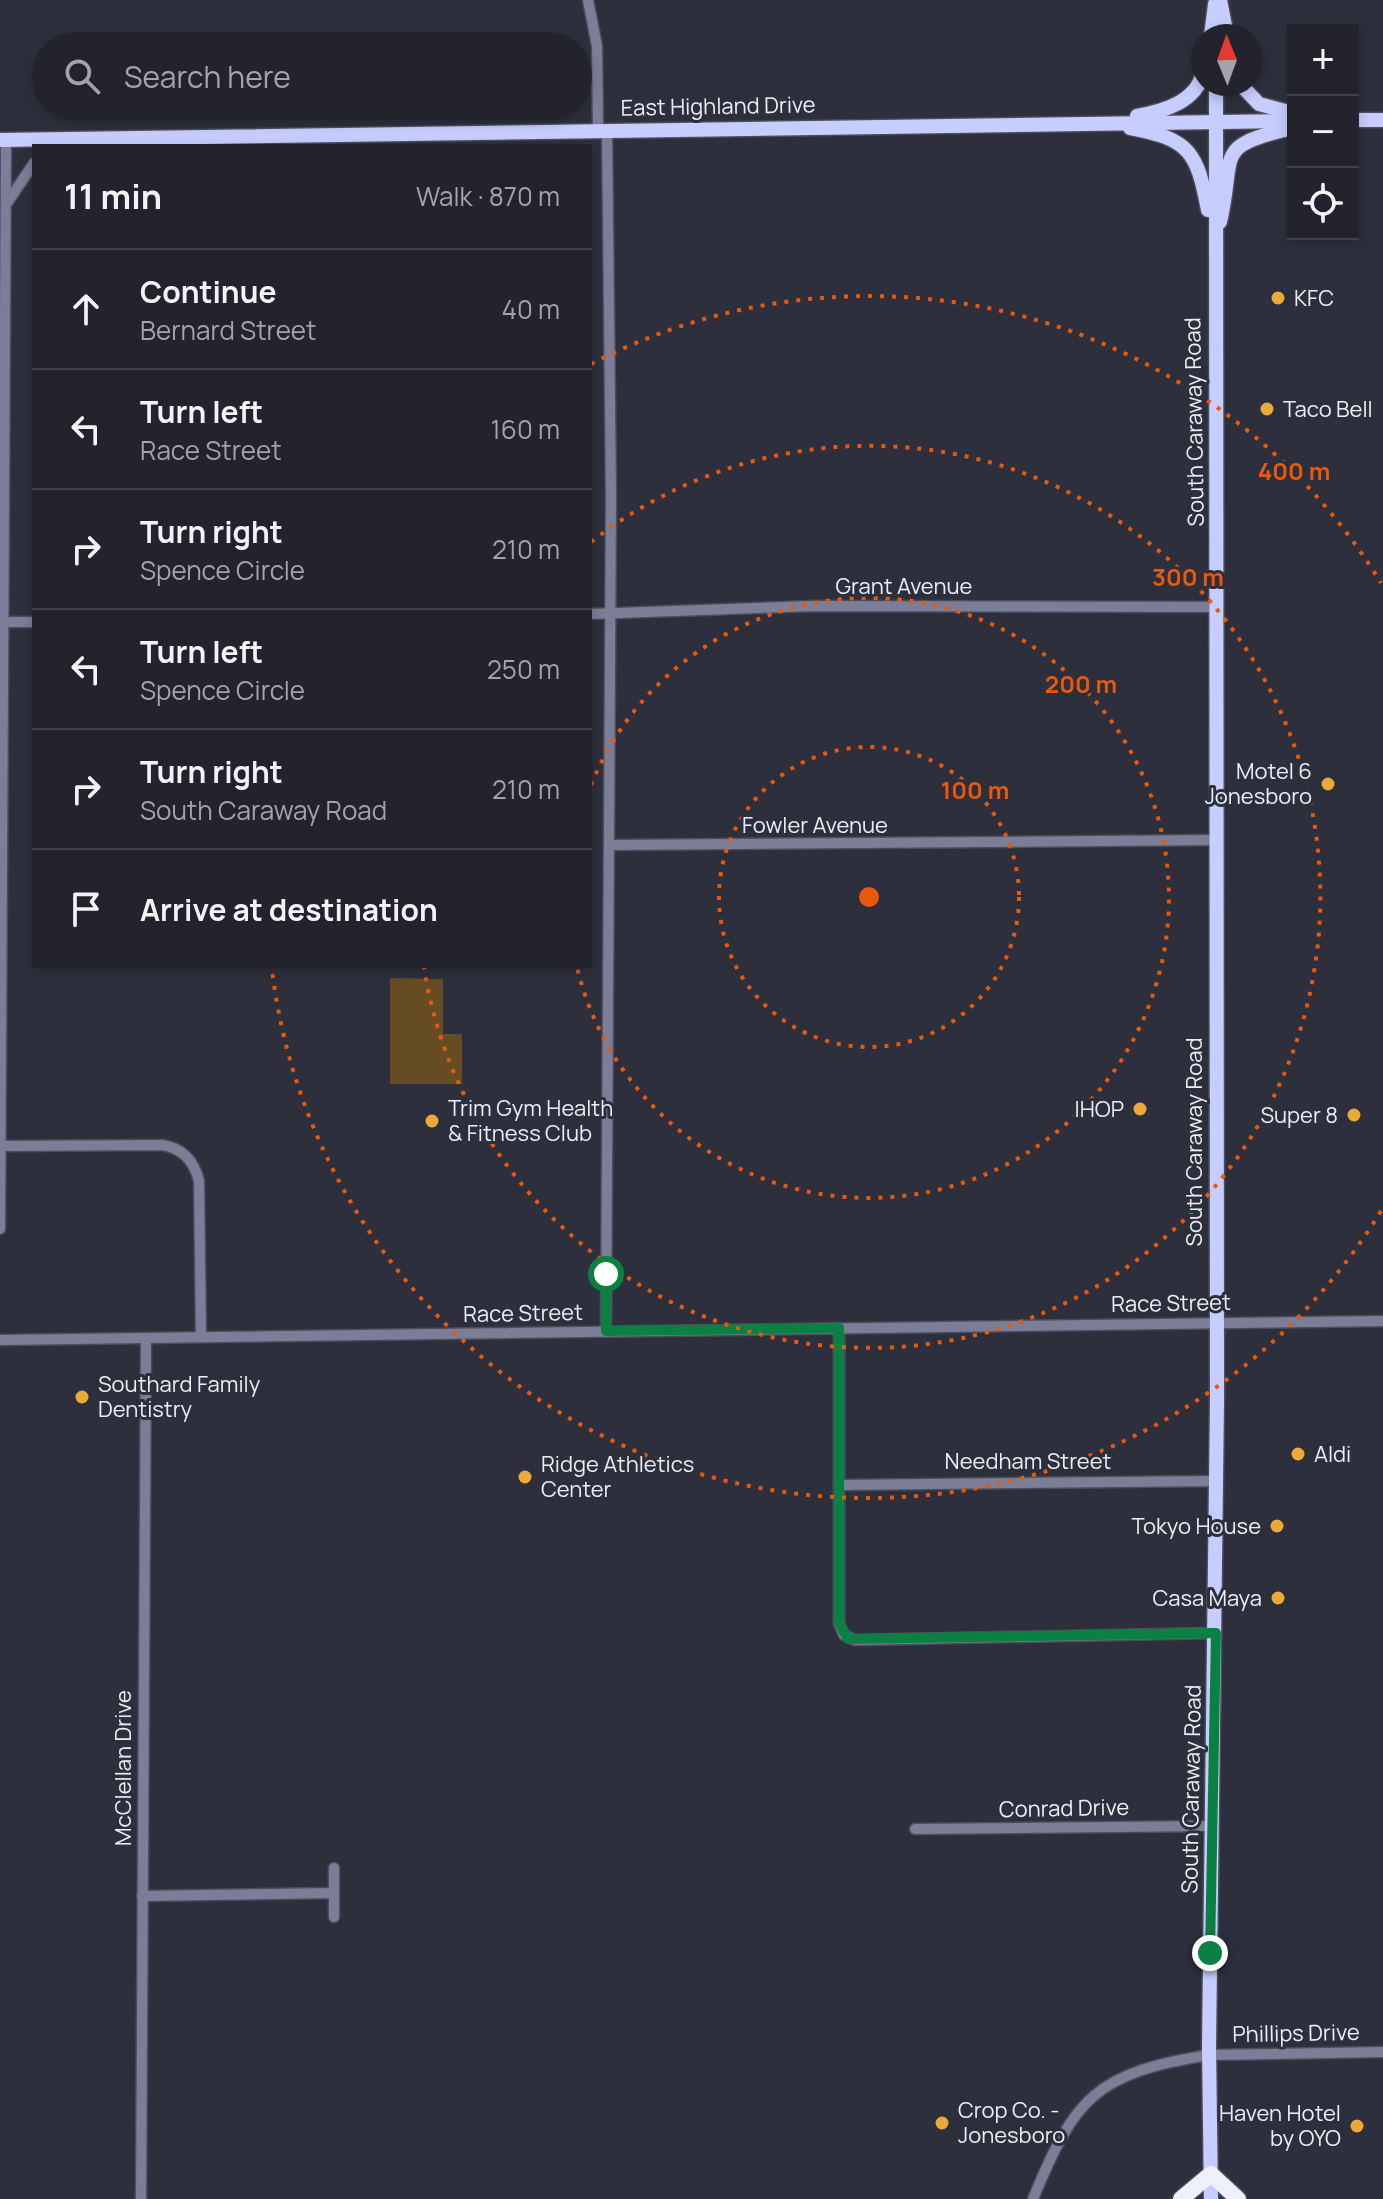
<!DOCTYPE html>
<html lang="en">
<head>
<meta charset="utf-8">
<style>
	:root { --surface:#22232d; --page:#2a2b35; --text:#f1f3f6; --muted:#a2a4aa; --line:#3f4049 }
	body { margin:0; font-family:Manrope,sans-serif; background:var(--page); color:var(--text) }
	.controls { position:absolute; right:24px; top:24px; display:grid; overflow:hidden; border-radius:0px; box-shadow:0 4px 12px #0003 }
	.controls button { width:72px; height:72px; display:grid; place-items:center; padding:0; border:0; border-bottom:2px solid var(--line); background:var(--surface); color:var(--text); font:40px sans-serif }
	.compass { position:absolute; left:1191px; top:24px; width:72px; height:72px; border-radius:50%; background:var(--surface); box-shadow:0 4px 12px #0003; rotate:359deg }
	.stop { position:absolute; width:24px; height:24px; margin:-18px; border:6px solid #0b8043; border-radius:50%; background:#fff }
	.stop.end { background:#0b8043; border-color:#fff; box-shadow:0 2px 8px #0008 }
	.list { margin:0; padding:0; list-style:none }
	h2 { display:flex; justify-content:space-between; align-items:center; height:104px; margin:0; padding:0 32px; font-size:34px }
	h2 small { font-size:26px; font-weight:400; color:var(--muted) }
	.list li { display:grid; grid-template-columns:52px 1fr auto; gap:24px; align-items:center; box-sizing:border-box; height:120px; padding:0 32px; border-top:2px solid var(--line) }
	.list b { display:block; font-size:30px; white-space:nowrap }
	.list p { margin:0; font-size:26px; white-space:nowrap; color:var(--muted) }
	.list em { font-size:26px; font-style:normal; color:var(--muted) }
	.icon { flex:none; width:44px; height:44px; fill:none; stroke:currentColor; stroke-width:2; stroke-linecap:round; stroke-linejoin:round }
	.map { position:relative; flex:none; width:1383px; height:2199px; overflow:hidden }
	.search { position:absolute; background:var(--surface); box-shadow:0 4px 12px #0003; left:32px; top:32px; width:560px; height:88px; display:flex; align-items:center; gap:20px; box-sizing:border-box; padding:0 28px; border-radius:44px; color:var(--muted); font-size:30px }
	.panel { position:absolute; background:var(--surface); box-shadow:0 4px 12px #0003; left:32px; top:144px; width:560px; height:824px; border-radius:0px }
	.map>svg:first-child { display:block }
</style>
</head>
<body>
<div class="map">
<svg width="1383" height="2199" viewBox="0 0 1383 2199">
	<rect width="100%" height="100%" fill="#2d2f3c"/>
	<!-- green -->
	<path fill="#664c22" d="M390,978L443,979V1034H462V1084H390Z"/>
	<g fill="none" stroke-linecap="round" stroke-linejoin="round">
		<!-- minor casing -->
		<g stroke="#4b4d5a" stroke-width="13">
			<g id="minor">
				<path d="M588,0L597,46L598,130"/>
				<path d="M7,203L34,163"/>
				<path d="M590,614L814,606L1218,607"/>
				<path d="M3,622H34"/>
				<path d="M609,845L1215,840"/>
				<path d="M0,1146L162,1145C183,1148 194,1161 199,1181L201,1337"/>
				<path d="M0,1229L6,140"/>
				<path d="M839,1328V1623L844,1635L855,1640L1216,1633"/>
				<path d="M606,1331L611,494L607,131"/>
				<path d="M0,1340L1383,1321"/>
				<path d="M839,1485L1216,1481"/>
				<path d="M915,1829L1213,1826"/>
				<path d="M334,1868V1917"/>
				<path d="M142,1896L334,1893"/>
				<path d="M141,2199L146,1338"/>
				<path d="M1033,2199C1075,2097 1096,2073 1209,2055L1383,2052"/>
			</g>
		</g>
		<!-- major casing -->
		<g stroke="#4b4d5a" stroke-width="17">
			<g id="major">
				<path d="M1220,0L1227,36"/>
				<path d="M1211,36L1215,4"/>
				<path d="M1240,84L1259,104L1293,113"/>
				<path d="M1137,116C1164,111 1196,102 1203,73"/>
				<path d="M1353,120H1383"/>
				<path d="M1130,128C1190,139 1197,152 1208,210"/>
				<path d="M0,140L1293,121"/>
				<path d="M1220,222C1236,153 1212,146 1293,128"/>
				<path d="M1211,2199L1209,2046L1217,1402L1216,84"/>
			</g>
		</g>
		<!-- highway casing -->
		<g stroke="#4b4d5a" stroke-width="19">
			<path id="highway" d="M1181,2199L1211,2174L1238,2199"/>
		</g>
		<!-- minor -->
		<use href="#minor" stroke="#7b7e96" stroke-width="10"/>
		<!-- major -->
		<use href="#major" stroke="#c7cdfe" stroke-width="14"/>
		<!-- highway -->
		<use href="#highway" stroke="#eef0fc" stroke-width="16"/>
	</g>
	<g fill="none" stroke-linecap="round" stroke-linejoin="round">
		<!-- route -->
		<path stroke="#0b8043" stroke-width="10" d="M606,1274V1331L839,1328V1623L848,1639L1216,1633L1210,1953"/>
	</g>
	<!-- distance rings -->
	<g fill="none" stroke="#e8590c" stroke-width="4" stroke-dasharray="4 8">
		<circle cx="869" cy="897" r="150"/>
		<path d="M591 785A300 300 0 1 1 577 967"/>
		<path d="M591 542A451 451 0 1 1 424 968"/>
		<path d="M1381 1211A601 601 0 0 1 272 970M591 364A601 601 0 0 1 1381 583"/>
	</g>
	<!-- markers -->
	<g fill="#eaaa39" stroke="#2d2f3c" stroke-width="3">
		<circle cx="1278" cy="298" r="8"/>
		<circle cx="1267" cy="409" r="8"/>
		<circle cx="1328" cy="784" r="8"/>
		<circle cx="1140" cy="1109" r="8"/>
		<circle cx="1354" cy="1115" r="8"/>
		<circle cx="432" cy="1121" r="8"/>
		<circle cx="82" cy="1397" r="8"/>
		<circle cx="1298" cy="1454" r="8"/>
		<circle cx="525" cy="1477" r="8"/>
		<circle cx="1277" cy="1526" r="8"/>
		<circle cx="1278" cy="1598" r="8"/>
		<circle cx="942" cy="2123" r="8"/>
		<circle cx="1357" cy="2126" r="8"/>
	</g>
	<g text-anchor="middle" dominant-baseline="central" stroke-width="6" stroke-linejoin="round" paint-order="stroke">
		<!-- street labels -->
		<g font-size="22" fill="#ebecf5" stroke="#2d2f3c">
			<text transform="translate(718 106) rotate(-1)">East Highland Drive</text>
			<text transform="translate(1194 422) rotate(-91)">South Caraway Road</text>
			<text x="904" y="586">Grant Avenue</text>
			<text x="815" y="825">Fowler Avenue</text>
			<text transform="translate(1194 1142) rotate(-90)">South Caraway Road</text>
			<text transform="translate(1171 1303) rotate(-1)">Race Street</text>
			<text transform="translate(523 1313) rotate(-1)">Race Street</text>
			<text x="1028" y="1461">Needham Street</text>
			<text transform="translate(123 1768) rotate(-90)">McClellan Drive</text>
			<text transform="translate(1191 1789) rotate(-89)">South Caraway Road</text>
			<text transform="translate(1064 1808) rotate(-1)">Conrad Drive</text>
			<text transform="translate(1296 2033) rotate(-1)">Phillips Drive</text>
		</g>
		<!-- poi labels -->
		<g font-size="22" fill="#ebecf5" stroke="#2d2f3c" text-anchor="start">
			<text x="1294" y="298">KFC</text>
			<text x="1283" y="409">Taco Bell</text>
			<text x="1312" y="771" text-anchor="end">Motel 6<tspan x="1312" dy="25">Jonesboro</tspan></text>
			<text x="448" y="1108">Trim Gym Health<tspan x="448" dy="25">&amp; Fitness Club</tspan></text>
			<text x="1124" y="1109" text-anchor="end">IHOP</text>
			<text x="1338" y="1115" text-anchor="end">Super 8</text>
			<text x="98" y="1384">Southard Family<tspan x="98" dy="25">Dentistry</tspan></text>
			<text x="1314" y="1454">Aldi</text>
			<text x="541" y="1464">Ridge Athletics<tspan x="541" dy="25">Center</tspan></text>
			<text x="1261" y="1526" text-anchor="end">Tokyo House</text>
			<text x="1262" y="1598" text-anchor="end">Casa Maya</text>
			<text x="958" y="2110">Crop Co. -<tspan x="958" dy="25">Jonesboro</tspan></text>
			<text x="1341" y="2113" text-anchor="end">Haven Hotel<tspan x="1341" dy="25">by OYO</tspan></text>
		</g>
	</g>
	<circle cx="869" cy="897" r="12" fill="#e8590c" stroke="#2d2f3c" stroke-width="4"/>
	<g font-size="24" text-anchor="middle" font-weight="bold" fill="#e8590c" stroke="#2d2f3c" stroke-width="6" stroke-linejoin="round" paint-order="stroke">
		<text x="1294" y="480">400 m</text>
		<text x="1188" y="586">300 m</text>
		<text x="1081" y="693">200 m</text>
		<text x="975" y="799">100 m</text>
	</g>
</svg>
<div class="controls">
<button>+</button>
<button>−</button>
<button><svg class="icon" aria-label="locate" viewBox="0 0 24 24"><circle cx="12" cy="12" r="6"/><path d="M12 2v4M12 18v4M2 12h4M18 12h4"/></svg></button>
</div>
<svg class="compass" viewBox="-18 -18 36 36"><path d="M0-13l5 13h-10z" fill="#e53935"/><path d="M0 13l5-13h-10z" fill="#a2a4aa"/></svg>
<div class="stop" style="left:606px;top:1274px"></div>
<div class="stop end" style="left:1210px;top:1953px"></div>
<div class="search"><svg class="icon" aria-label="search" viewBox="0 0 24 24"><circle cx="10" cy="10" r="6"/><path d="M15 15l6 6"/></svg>Search here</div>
<section class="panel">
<h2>11 min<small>Walk · 870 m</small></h2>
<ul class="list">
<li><svg class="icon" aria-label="ahead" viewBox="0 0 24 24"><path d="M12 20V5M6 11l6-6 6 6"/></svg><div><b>Continue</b><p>Bernard Street</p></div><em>40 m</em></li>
<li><svg class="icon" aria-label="left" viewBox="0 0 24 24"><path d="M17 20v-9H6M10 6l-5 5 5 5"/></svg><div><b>Turn left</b><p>Race Street</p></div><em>160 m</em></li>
<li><svg class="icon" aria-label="right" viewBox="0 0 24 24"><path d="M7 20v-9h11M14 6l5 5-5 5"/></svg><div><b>Turn right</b><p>Spence Circle</p></div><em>210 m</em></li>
<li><svg class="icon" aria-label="left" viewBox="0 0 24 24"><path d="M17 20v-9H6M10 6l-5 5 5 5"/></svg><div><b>Turn left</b><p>Spence Circle</p></div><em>250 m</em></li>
<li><svg class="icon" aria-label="right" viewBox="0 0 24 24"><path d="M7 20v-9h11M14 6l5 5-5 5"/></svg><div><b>Turn right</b><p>South Caraway Road</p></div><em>210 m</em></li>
<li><svg class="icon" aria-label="arrive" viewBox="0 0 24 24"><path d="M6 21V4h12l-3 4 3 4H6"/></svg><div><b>Arrive at destination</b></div></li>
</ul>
</section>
</div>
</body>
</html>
